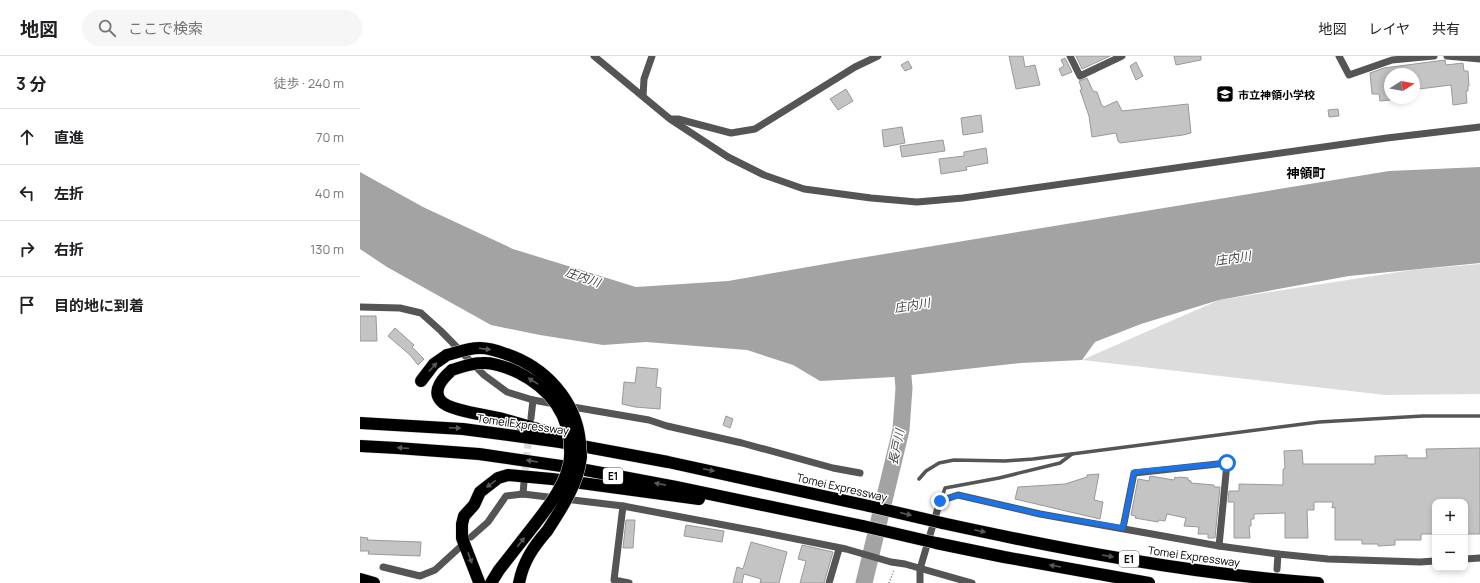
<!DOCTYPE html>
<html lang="ja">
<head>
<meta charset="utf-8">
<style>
	:root { --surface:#fff; --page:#f6f6f6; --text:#202124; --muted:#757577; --line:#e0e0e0 }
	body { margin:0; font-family:Manrope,"Noto Sans JP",sans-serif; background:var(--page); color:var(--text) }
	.controls { position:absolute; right:12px; bottom:12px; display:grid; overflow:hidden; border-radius:8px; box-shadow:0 2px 6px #0003 }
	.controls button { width:36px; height:36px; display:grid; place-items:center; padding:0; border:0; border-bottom:1px solid var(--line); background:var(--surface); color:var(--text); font:20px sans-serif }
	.compass { position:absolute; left:1024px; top:12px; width:36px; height:36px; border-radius:50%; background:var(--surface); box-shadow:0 2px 6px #0003; rotate:79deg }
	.stop { position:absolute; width:12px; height:12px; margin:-9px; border:3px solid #1a73e8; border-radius:50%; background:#fff }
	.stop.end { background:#1a73e8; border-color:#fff; box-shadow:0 1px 4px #0008 }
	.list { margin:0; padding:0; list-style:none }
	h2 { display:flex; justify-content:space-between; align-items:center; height:52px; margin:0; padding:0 16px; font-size:17px }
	h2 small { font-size:13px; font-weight:400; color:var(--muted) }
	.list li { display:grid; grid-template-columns:26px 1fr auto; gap:12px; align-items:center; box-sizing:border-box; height:56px; padding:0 16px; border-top:1px solid var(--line) }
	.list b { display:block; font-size:15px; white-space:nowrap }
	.list em { font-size:13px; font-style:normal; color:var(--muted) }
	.icon { flex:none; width:22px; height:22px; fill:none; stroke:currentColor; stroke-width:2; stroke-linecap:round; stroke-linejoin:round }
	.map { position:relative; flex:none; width:1120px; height:527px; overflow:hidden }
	header { display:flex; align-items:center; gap:24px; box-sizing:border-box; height:56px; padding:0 20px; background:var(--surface); border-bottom:1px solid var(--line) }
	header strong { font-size:19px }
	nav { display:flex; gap:22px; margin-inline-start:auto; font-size:14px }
	.search { width:280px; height:36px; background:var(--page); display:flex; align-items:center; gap:10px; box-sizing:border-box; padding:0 14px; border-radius:22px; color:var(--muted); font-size:15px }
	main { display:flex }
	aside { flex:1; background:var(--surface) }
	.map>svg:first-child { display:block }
</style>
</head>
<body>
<header>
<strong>地図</strong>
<div class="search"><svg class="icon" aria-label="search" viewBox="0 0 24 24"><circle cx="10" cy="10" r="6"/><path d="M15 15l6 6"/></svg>ここで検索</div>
<nav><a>地図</a><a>レイヤ</a><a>共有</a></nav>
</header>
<main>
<aside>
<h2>3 分<small>徒歩 · 240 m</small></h2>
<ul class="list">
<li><svg class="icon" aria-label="ahead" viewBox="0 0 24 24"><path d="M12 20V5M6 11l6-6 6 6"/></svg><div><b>直進</b></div><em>70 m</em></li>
<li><svg class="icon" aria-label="left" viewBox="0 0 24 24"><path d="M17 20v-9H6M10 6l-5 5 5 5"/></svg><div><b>左折</b></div><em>40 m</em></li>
<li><svg class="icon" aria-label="right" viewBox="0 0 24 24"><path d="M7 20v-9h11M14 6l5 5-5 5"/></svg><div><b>右折</b></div><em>130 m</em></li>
<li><svg class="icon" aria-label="arrive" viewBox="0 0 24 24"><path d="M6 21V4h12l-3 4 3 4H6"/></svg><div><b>目的地に到着</b></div></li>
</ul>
</aside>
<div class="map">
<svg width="1120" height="527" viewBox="0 0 1120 527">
	<rect width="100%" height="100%" fill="#fff"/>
	<!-- green -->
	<path fill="#dcdcdc" d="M1120,208V338L1025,339L722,304L859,244L1052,214Z"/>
	<!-- water -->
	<path fill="#a3a3a3" d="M1120,111V207L989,220L859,244L781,268L735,286L722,304L661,307L534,321L460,325L433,309L387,294L286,286L243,289L180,279L131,269L27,211L0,193V116L63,151L153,193L276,231L368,225L488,204L1029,115Z"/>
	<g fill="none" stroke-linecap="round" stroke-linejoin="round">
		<!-- river -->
		<path stroke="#a3a3a3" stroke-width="17" d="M504,527L541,374L544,332L541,298"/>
	</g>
	<!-- building -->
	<g fill="#c4c4c4" stroke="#999">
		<path d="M649,0H663L665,11L675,9L680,29L656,33Z"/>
		<path d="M716,0H750L722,13Z"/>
		<path d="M814,0H841V4L816,9Z"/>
		<path d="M705,2L712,16L702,20L699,13L704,10L701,4Z"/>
		<path d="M1085,4L1086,9L1103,7L1104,15H1108L1109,30H1108V35H1106L1107,47L1093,49L1091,29L1059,33L1058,26H1054V18H1030V44L1020,45L1019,38H1012L1010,17L1024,12Z"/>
		<path d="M548,5L552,12L545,15L541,9Z"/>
		<path d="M776,6L783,20L776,24L770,10Z"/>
		<path d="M727,22L733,35L737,36L742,50H743L744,51L757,45L762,55L828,48L831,77L823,79L760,87L758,85L756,77L732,81L729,60L720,34H722L719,25Z"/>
		<path d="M486,33L493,45L478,54L470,43Z"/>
		<path d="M978,53L979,60L969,61L968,54Z"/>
		<path d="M621,59L623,76L603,79L601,62Z"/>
		<path d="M542,71L545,87L524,91L522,74Z"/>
		<path d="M583,84L585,95L542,101L540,90Z"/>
		<path d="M626,92L628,107L606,111L607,114L581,118L579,103L604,100V96Z"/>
		<path d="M0,260H16L17,285H0Z"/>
		<path d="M35,272L54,289L52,291L64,303L58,309L50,299L28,280Z"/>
		<path d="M277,311L298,313L296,331L301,332L300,353L275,351L262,348L264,326L275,327Z"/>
		<path d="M366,360L373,363L370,372L363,369Z"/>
		<path d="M1120,392V478H1105V446H1075V478H1061V484H1035V489L1018,490V488H1002V484H975V451L972,452L973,446H954V454H947L948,482H925V457L894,458V463H891V470H889L890,482H874V446H868L869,435H879V428L923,429V413H925L924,395L942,394L943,408H1015V400L1047,399V402H1067L1066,393Z"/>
		<path d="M739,418L734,444L743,446L740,463L655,443L658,431L705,428L727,421V419Z"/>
		<path d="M790,420L814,424L815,421L818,422L819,421L828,422V424L831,425V427L854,429V431H860L855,482H848V478H838L839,471L824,470L826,462L807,458L805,465L799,464L798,466L775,462L776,460L771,459L778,423L789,425Z"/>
		<path d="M266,464H275L273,492H263Z"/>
		<path d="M326,469L364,475L362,486L324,480Z"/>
		<path d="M0,481L8,482L7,484L61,486L60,500L8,498L9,495H0Z"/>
		<path d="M391,486L427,496L419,527H400L401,523L384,518L382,527H373L377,511L383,513Z"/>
		<path d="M442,489L473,496L464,527H440L446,505L438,503Z"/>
	</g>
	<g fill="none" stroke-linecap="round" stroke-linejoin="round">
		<!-- street-tunnel -->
		<path stroke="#d9d9d9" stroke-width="7" stroke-dasharray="7 3.5" stroke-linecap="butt" d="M164,424L169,379"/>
		<!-- highway casing -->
		<g stroke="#dbdbdb" stroke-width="13">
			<g id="highway">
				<path d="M92,314C84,321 71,334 81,345C89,355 129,359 143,363C164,369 184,375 205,380"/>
				<path d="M61,325L74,308L87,299"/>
				<path d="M0,367L103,373L200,386L308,406L509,450"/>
				<path d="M0,390L37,392L119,398L215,412L316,431L503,470"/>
				<path d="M582,467C706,494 831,518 958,527"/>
				<path d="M576,487L644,501L789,527"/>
				<path d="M0,523L14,527"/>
				<path d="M119,526L102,482V468L104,460L114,449L120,436L138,422L148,419L192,423L339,443"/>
				<path d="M131,527L139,514L175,468"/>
				<path d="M159,527C163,506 173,491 187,475"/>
			</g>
		</g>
		<!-- path -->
		<path stroke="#777" stroke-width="1.5" stroke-dasharray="1 2" stroke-linecap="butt" d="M529,527L534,514"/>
		<!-- lane -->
		<g stroke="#555" stroke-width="3.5">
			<path d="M559,423L566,415L579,407L594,404L645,405L673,403L959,366L1063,360H1120"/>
			<path d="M581,444L585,432L639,422L700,407L712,398"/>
		</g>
		<!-- street -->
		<g stroke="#555" stroke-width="7">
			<path d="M234,0L310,63L368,101L404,119L444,133L511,142L557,146L603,142L1027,82L1120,71"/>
			<path d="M710,0L720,20L762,0"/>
			<path d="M979,0L989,19L1032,4L1074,0"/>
			<path d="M1087,0L1120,3"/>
			<path d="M283,40L284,23L292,0"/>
			<path d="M312,63H318L371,77L395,73L495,11L518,0"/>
			<path d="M0,251L40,252L61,257L81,275L124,319L147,336L173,344L195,348"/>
			<path d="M207,350L289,364L307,370L382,387L473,412L500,417"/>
			<path d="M171,362L173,344"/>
			<path d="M163,438L164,426"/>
			<path d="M263,450L254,524L269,527"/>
			<path d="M763,472L774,417L867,407L859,490"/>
			<path d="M111,481L128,466L146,440L163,438L263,450L401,476L486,493L531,506L545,508L612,527"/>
			<path d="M1105,503L1120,502"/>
			<path d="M23,511L60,520L75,514L99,492"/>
			<path d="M917,513L918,498"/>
			<path d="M469,527L479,493"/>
			<path d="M560,527V513L580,445L598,439L680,458L859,490L918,498L968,503L1060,506L1075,505"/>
		</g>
		<!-- highway -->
		<use href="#highway" stroke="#000" stroke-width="12"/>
		<!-- highway-bridge casing -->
		<g stroke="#dbdbdb" stroke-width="13" stroke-linecap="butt">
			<g id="highway-bridge">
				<path d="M87,299C98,296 108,292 120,292C128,292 138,295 146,298C185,311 216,344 220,386C220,391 221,396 221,401C218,428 202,452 187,475"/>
				<path d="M92,314C102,311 111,307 122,307C133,306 146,311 157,316C191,333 212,361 210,401C209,424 189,450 175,468"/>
				<path d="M509,450L582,467"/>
				<path d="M503,470L576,487"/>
			</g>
		</g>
		<!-- highway-bridge -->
		<use href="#highway-bridge" stroke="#000" stroke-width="12"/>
	</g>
	<!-- one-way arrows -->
	<defs><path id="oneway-solid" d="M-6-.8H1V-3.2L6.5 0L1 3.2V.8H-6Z"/></defs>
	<g fill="#595959">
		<use href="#oneway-solid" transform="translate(125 293) rotate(7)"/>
		<use href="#oneway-solid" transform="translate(73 311) rotate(-47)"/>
		<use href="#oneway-solid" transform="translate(173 325) rotate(-148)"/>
		<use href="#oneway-solid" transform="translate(95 372) rotate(3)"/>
		<use href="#oneway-solid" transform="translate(43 392) rotate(-176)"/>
		<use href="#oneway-solid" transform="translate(172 405) rotate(-171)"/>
		<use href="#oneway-solid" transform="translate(349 414) rotate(12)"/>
		<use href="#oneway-solid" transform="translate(131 428) rotate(144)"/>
		<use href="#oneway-solid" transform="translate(300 428) rotate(-169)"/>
		<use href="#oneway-solid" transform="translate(546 458) rotate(13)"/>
		<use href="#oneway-solid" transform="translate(620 475) rotate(12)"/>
		<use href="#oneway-solid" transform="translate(161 486) rotate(-52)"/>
		<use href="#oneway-solid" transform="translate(748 500) rotate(10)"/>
		<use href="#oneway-solid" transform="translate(110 502) rotate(70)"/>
		<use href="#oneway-solid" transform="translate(695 510) rotate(-170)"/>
	</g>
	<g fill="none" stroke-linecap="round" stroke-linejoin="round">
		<!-- route -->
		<path stroke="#1a73e8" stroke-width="5" d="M580,445L598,439L680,458L763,472L774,416L867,407"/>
	</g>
	<!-- icons -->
	<defs>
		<g id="school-square" transform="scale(0.9)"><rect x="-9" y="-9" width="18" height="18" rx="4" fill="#000" stroke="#fff"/><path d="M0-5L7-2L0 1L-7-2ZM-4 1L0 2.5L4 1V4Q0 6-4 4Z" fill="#fff"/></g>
	</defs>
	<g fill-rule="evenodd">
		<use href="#school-square" x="865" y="38"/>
	</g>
	<g text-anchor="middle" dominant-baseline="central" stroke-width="3" stroke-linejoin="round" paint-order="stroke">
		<!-- shield labels -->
		<g fill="#fff" stroke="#4c4c4c" stroke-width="1">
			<rect x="243" y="412" width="20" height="16" rx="3"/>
			<rect x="759" y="495" width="20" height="16" rx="3"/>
		</g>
		<g font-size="10" font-weight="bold" fill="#000">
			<text x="253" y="420">E1</text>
			<text x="769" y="503">E1</text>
		</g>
		<!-- poi labels -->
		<g font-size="11" font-weight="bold" fill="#000" stroke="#fff" text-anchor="start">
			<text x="878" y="38">市立神領小学校</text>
		</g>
		<!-- street labels -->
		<g font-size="11" fill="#000" stroke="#fff">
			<text transform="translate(163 368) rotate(8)">Tomei Expressway</text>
			<text transform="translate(482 431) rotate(13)">Tomei Expressway</text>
			<text transform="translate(834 500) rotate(8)">Tomei Expressway</text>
		</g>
		<!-- water labels -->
		<g font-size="12" font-style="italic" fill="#444" stroke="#fff">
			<text transform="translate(873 202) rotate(-8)">庄内川</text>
			<text transform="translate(223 221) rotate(19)">庄内川</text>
			<text transform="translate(552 249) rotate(-9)">庄内川</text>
			<text transform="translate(536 391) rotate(-78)">長戸川</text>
		</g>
		<!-- quarter labels -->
		<g font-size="13" font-weight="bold" fill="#000" stroke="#fff">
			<text x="946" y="117">神領町</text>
		</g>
	</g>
</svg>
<div class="controls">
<button>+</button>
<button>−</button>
</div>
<svg class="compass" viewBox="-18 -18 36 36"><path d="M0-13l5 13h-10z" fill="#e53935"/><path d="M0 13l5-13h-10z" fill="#757577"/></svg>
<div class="stop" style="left:867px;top:407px"></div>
<div class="stop end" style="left:580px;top:445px"></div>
</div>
</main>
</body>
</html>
